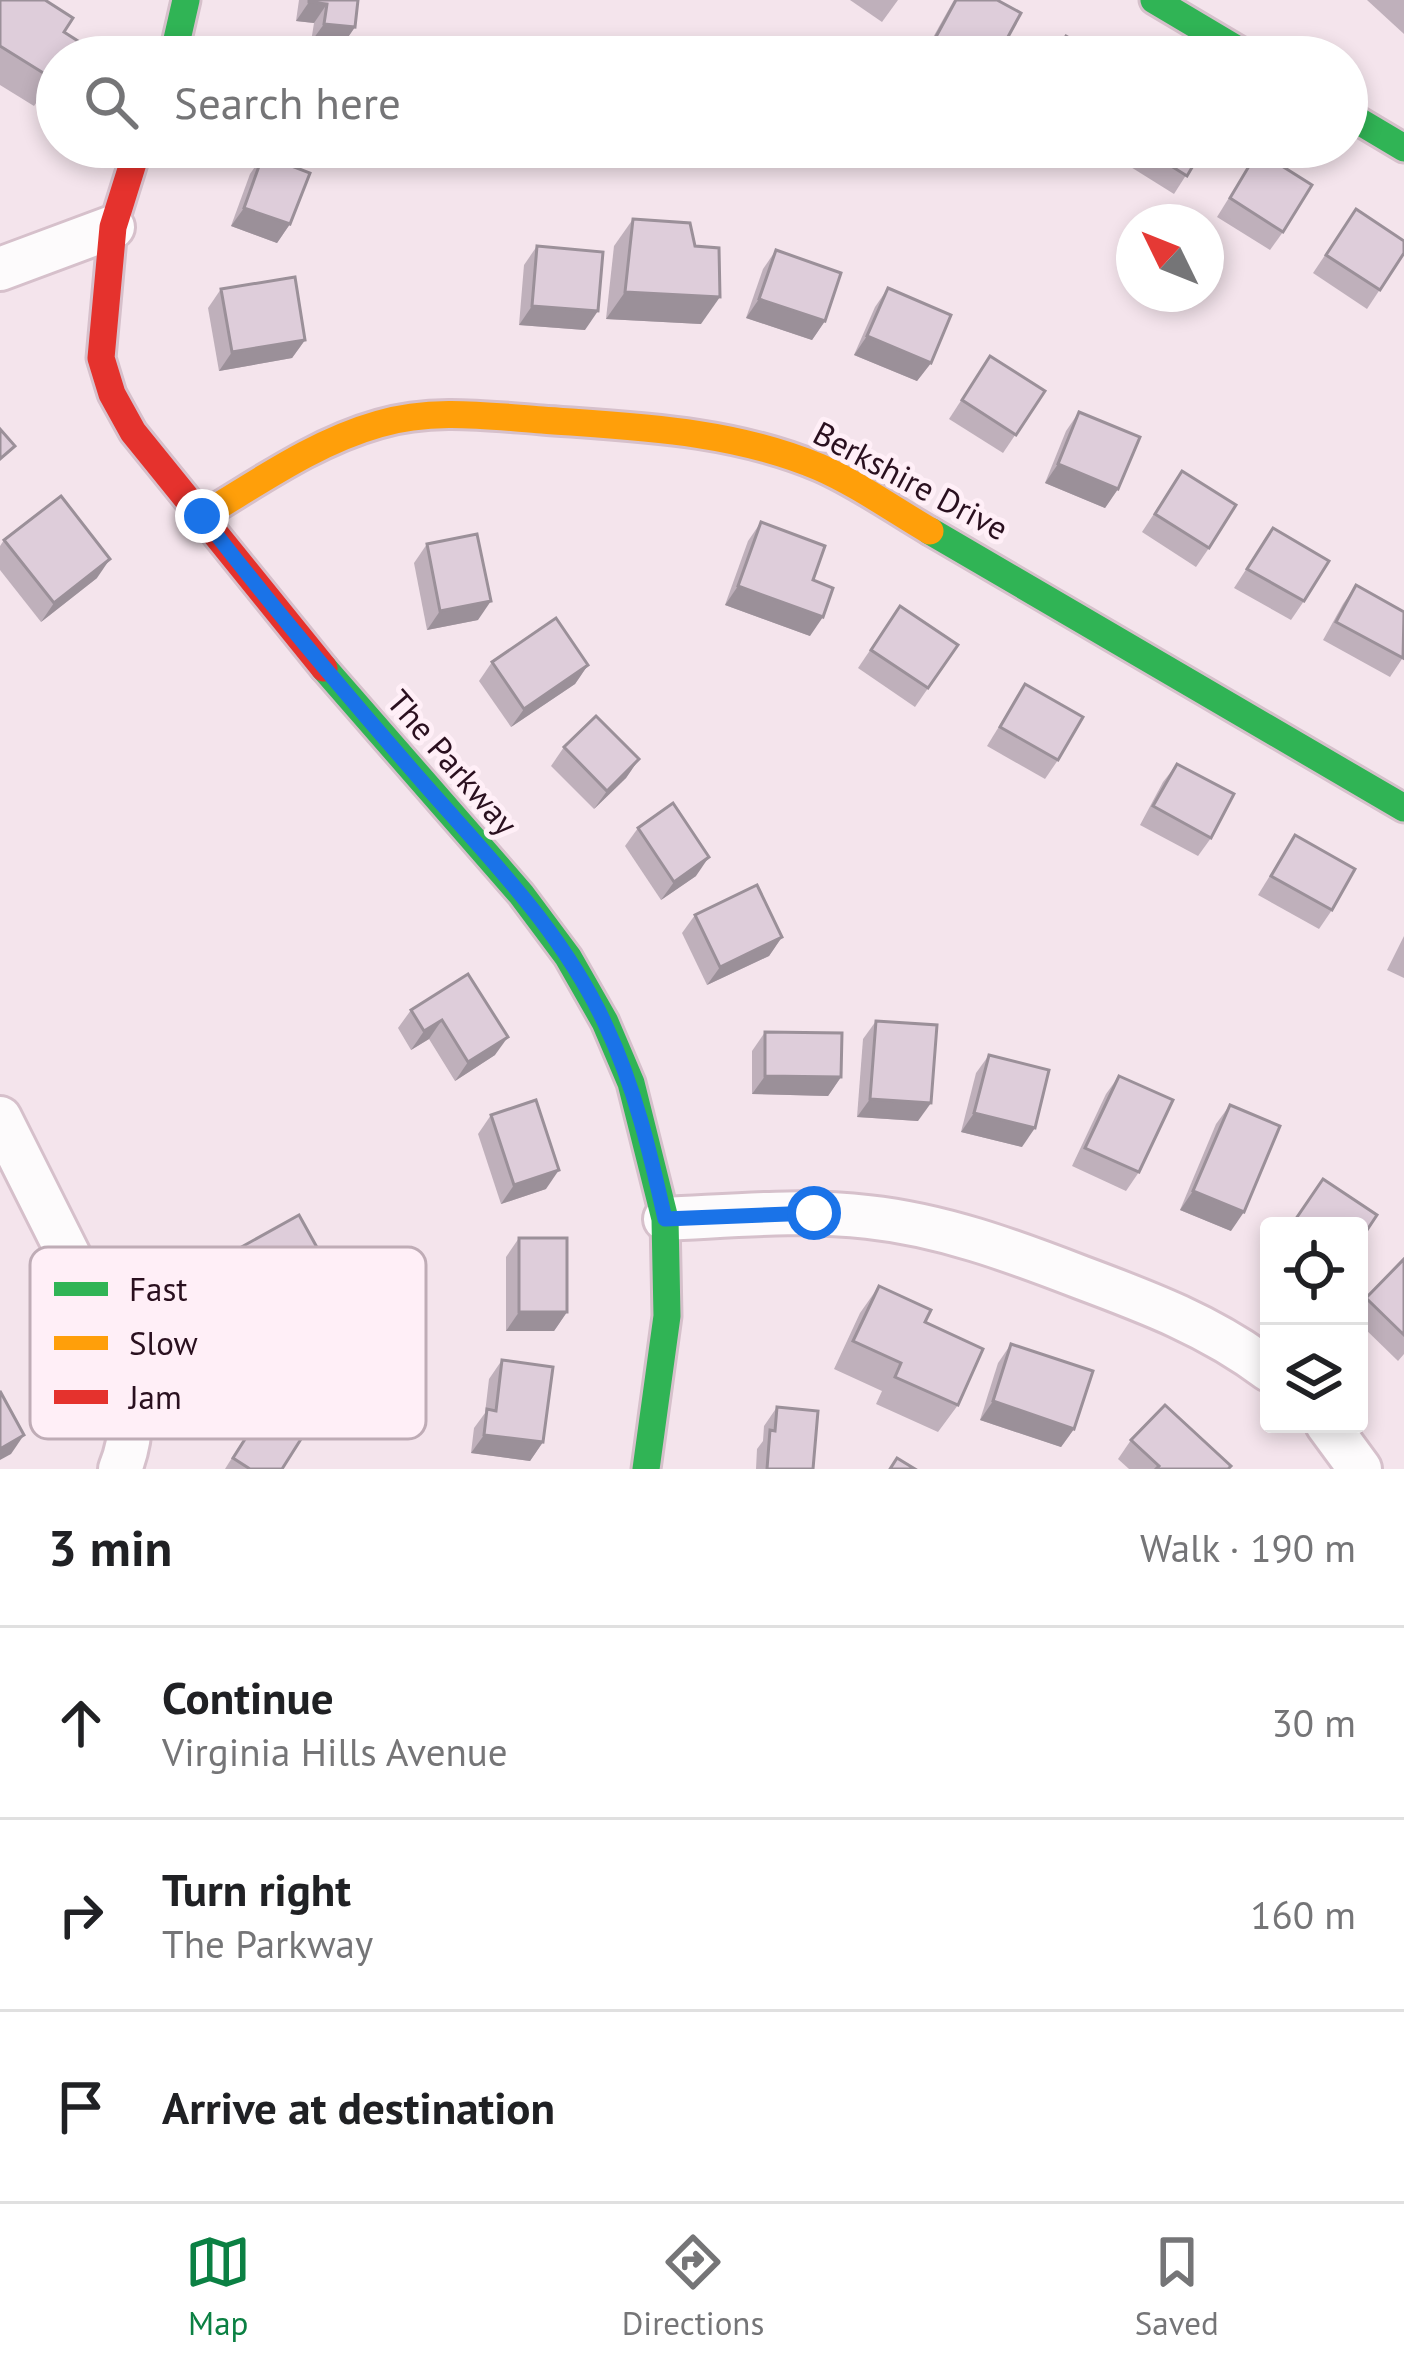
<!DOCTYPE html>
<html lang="en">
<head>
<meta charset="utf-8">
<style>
	:root { --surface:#fff; --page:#f2f2f2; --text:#202124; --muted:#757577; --line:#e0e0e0; --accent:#0b8043 }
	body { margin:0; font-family:"PT Sans",sans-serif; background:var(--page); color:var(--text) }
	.controls { position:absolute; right:36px; bottom:36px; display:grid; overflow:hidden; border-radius:12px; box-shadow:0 6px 18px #0003 }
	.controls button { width:108px; height:108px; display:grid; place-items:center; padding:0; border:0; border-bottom:3px solid var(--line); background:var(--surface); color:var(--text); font:60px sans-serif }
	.compass { position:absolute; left:1116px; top:204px; width:108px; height:108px; border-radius:50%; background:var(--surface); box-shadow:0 6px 18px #0003; rotate:313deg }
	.stop { position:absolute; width:36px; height:36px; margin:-27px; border:9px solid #1a73e8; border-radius:50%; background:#fff }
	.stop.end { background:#1a73e8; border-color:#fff; box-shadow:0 3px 12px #0008 }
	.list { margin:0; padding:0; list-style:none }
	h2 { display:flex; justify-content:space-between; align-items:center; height:156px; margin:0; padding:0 48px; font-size:51px }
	h2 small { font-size:39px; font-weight:400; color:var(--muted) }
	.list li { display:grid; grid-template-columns:78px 1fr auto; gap:36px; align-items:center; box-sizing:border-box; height:192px; padding:0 48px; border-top:3px solid var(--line) }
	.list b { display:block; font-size:45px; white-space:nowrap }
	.list p { margin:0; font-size:39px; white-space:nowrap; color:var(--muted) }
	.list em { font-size:39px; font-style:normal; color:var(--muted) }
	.icon { flex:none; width:66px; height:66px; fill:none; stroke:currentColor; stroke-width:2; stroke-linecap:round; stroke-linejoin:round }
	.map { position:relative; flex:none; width:1404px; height:1469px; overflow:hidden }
	.search { position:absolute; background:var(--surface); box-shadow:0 6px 18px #0003; left:36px; right:36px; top:36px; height:132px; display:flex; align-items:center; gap:30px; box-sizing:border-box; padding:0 42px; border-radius:66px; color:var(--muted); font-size:45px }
	.sheet { height:732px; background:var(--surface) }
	nav { display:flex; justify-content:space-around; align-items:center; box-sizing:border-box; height:168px; border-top:3px solid var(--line); background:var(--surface); font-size:33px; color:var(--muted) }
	nav a { display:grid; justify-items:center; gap:6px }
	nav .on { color:var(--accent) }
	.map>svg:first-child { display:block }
</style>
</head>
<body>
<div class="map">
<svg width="1404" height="1469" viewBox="0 0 1404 1469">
	<rect width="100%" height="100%" fill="#f4e4ec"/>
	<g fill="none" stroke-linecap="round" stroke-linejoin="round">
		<!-- street casing -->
		<g stroke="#d6c0cb" stroke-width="48">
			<g id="street">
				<path d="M0,269L113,227"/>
				<path d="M0,1118L125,1367C132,1402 134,1435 120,1469"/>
				<path d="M665,1219C732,1216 801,1209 868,1217C942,1225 1010,1250 1080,1277C1147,1302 1211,1326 1269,1370"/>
				<path d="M1327,1424L1360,1469"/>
			</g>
		</g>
		<!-- fast casing -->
		<g stroke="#d6c0cb" stroke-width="33">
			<g id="fast">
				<path d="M1154,0L1250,57"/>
				<path d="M173,57L186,0"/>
				<path d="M1347,114L1404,148"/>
				<path d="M930,531L1404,808"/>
				<path d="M324,668L521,894L568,957L605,1022L631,1083L665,1219L667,1316L646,1469"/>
			</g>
		</g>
		<!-- slow casing -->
		<g stroke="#d6c0cb" stroke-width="33">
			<path id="slow" d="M202,516C259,482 315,442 379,424C432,408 488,416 542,420C637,427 731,430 819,467C858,484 894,510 930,531"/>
		</g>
		<!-- jam casing -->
		<g stroke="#d6c0cb" stroke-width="33">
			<path id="jam" d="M138,147L113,227L101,358L112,394L133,432L324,668"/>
		</g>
		<!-- street -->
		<use href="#street" stroke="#fdfbfc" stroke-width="42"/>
		<!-- fast -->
		<use href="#fast" stroke="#30b455" stroke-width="27"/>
		<!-- slow -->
		<use href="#slow" stroke="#ff9f0a" stroke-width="27"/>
		<!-- jam -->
		<use href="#jam" stroke="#e5322d" stroke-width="27"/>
	</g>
	<!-- wall -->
	<g fill="#bfb0bb">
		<path d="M0,0L64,32L57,73L34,106L0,85Z"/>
		<path d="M299,0H358L355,27L342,46L311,42L314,23L296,21Z"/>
		<path d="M850,0H898L882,22Z"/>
		<path d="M954,0H997V57H922Z"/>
		<path d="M1367,0H1404V34Z"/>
		<path d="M1125,147H1204L1174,194L1118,159Z"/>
		<path d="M1258,151L1283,232L1270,250L1217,217Z"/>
		<path d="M263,155L290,224L277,243L231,226L250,174Z"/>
		<path d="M1356,209L1404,253L1367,309L1313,273Z"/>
		<path d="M633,219L701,324L606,319L614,246Z"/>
		<path d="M537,246L585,330L519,325L524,265Z"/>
		<path d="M776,250L825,321L812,340L746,318L763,269Z"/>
		<path d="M888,288L931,363L917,381L854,355L875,307Z"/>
		<path d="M221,289L305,340L292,358L219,371L208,308Z"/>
		<path d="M990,356L1045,391L1003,453L949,419Z"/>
		<path d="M1079,412L1118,489L1105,508L1045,483L1066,431Z"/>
		<path d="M1182,471L1209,548L1196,567L1142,532Z"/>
		<path d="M761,522L813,580L810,636L725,605L748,541Z"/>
		<path d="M1273,528L1304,601L1291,620L1234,588Z"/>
		<path d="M4,540L97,578L41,622L0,570V546Z"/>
		<path d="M427,544L478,620L427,630L414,563Z"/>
		<path d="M1356,585L1404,656L1390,677L1323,640L1343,604Z"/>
		<path d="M900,606L958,645L915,707L858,668Z"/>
		<path d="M492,662L588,665L575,684L511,727L479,681Z"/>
		<path d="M1025,684L1058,760L1045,779L987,746Z"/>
		<path d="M564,747L639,759L626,778L594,809L551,766Z"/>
		<path d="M1177,764L1211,838L1198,856L1140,825L1163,782Z"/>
		<path d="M638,828L696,876L661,900L625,846Z"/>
		<path d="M1295,835L1332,910L1319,929L1258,895Z"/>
		<path d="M695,915L782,937L769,956L707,985L682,933Z"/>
		<path d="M1404,936V978L1387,970Z"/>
		<path d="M468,974L495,1055L455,1081L429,1039L411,1050L398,1028L411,1010Z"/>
		<path d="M876,1021L918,1121L857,1117L863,1039Z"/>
		<path d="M765,1032L841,1077L828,1096L752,1094V1051Z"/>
		<path d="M989,1055L1022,1147L961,1132L976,1073Z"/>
		<path d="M1119,1076L1139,1172L1126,1191L1072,1166L1106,1094Z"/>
		<path d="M1230,1105L1231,1231L1180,1210L1216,1124Z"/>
		<path d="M491,1115L546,1189L501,1204L478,1134Z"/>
		<path d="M519,1238L567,1312L554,1331H506V1257Z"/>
		<path d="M236,1250L319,1251L304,1270V1312L260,1335L223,1269Z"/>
		<path d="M1404,1259V1354L1398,1361L1359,1323V1308L1366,1298Z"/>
		<path d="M879,1286L925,1322L958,1405L938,1432L876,1404L882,1391L834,1369L860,1313Z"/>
		<path d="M1011,1344L1074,1429L1061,1447L980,1420L998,1363Z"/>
		<path d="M502,1360L543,1442L530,1461L471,1453L474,1428L485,1413L489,1379Z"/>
		<path d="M275,1392L282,1469H225L262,1410Z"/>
		<path d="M777,1407L813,1469H756L757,1449L763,1441L764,1426Z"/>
		<path d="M1131,1440L1229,1469H1129L1118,1459Z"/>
	</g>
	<!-- shaded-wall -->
	<g fill="#9b9099">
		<path d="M309,2L327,4L314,23L296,21Z"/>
		<path d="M324,24L355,27L342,46L311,42Z"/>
		<path d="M244,208L290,224L277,243L231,226Z"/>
		<path d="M625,292L720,297L701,324L606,319Z"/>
		<path d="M759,299L825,321L812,340L746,318Z"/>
		<path d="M532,306L598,311L585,330L519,325Z"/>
		<path d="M867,336L931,363L917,381L854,355Z"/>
		<path d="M305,340L292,358L219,371L232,352Z"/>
		<path d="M1058,464L1118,489L1105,508L1045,483Z"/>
		<path d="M110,559L97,578L41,622L54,603Z"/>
		<path d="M738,586L823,617L810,636L725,605Z"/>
		<path d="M491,601L478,620L427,630L440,611Z"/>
		<path d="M588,665L575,684L511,727L524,709Z"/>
		<path d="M639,759L626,778L594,809L607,791Z"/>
		<path d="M709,857L696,876L661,900L674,882Z"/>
		<path d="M782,937L769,956L707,985L720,967Z"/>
		<path d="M442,1020L429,1039L411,1050L424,1031Z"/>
		<path d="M508,1037L495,1055L455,1081L468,1062Z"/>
		<path d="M765,1076L841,1077L828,1096L752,1094Z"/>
		<path d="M870,1099L931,1103L918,1121L857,1117Z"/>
		<path d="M974,1113L1035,1128L1022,1147L961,1132Z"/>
		<path d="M559,1170L546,1189L501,1204L514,1185Z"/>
		<path d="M1193,1191L1244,1212L1231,1231L1180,1210Z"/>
		<path d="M319,1251L306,1269L286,1280L299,1262Z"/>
		<path d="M317,1293L304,1312L260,1335L273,1317Z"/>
		<path d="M519,1312H567L554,1331H506Z"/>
		<path d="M993,1401L1074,1429L1061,1447L980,1420Z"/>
		<path d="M24,1435L11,1454L0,1460V1449Z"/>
		<path d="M484,1435L543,1442L530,1461L471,1453Z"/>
	</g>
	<!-- building -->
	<g fill="#decdda" stroke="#9b9099" stroke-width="3">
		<path d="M0,0H45L73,18L64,32L78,41L68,57H57V73L53,79L0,46Z"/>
		<path d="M309,0H358L355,27L324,24L327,4L309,2Z"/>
		<path d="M956,0H997L1021,13L997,57H979L961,47L955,57H952L931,46Z"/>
		<path d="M1066,36L1101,57H1053Z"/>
		<path d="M1141,147H1204L1187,176Z"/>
		<path d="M1258,151L1312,185L1283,232L1230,198Z"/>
		<path d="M263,155L310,173L290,224L244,208Z"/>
		<path d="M1356,209L1404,241V253L1380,290L1326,255Z"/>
		<path d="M633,219L690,223L695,246L719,248L720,297L625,292Z"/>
		<path d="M537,246L603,252L598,311L532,306Z"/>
		<path d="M776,250L841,273L825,321L759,299Z"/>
		<path d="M295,277L305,340L232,352L221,289Z"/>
		<path d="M888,288L951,315L931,363L867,336Z"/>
		<path d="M990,356L1045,391L1016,435L962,400Z"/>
		<path d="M1079,412L1140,437L1118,489L1058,464Z"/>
		<path d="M0,429L15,446L0,459Z"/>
		<path d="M1182,471L1236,505L1209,548L1155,514Z"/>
		<path d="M61,496L110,559L54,603L4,540Z"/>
		<path d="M761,522L825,546L813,580L833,588L823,617L738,586Z"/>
		<path d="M1273,528L1329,561L1304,601L1247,569Z"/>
		<path d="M477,534L491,601L440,611L427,544Z"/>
		<path d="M1356,585L1404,612L1403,658L1336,622Z"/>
		<path d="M900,606L958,645L928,688L871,650Z"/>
		<path d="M556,618L588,665L524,709L492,662Z"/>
		<path d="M1025,684L1083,717L1058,760L1000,727Z"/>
		<path d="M596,716L639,759L607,791L564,747Z"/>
		<path d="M1177,764L1234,794L1211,838L1153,806Z"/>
		<path d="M673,803L709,857L674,882L638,828Z"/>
		<path d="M1295,835L1355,869L1332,910L1271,876Z"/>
		<path d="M757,885L782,937L720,967L695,915Z"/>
		<path d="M468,974L508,1037L468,1062L442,1020L424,1031L411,1010Z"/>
		<path d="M876,1021L937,1025L931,1103L870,1099Z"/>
		<path d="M765,1032L842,1033L841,1077L765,1076Z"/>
		<path d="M989,1055L1049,1070L1035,1128L974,1113Z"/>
		<path d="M1119,1076L1173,1100L1139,1172L1085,1148Z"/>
		<path d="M536,1100L559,1170L514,1185L491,1115Z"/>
		<path d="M1230,1105L1280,1126L1244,1212L1193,1191Z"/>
		<path d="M1323,1179L1377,1215L1359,1242V1226H1291Z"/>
		<path d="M299,1215L319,1251L299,1262L317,1293L273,1317L236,1250Z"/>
		<rect x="519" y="1238" width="48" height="74"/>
		<path d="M1404,1259V1335L1366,1298Z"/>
		<path d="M879,1286L931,1310L925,1322L983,1349L958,1405L895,1377L901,1363L853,1341Z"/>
		<path d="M1011,1344L1093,1371L1074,1429L993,1401Z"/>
		<path d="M502,1360L553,1367L543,1442L484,1435L487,1409L496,1411Z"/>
		<path d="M0,1391L24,1435L0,1449Z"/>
		<path d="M275,1392L315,1417L282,1469H250L233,1458Z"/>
		<path d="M1165,1405L1231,1466L1228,1469H1156L1159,1466L1131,1440Z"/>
		<path d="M777,1407L818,1411L813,1469H767L770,1430L775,1431Z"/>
		<path d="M897,1458L915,1469H890Z"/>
	</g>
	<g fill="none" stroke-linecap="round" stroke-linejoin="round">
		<!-- route -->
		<path stroke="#1a73e8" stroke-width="15" d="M202,516C271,606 344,692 419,778C486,855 563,931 606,1026C635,1088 650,1152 665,1219L814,1213"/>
	</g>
	<g text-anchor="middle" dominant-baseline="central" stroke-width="10" stroke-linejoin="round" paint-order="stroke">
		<!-- street labels -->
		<g font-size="33" fill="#2a101f" stroke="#ffeff7">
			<text transform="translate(911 480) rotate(28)">Berkshire Drive</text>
			<text transform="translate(453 762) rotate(49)">The Parkway</text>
		</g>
	</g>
	<!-- legend -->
	<rect x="30" y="1247" width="396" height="192" rx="18" fill="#ffeff7" stroke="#bfacb6" stroke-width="3"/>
	<rect x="54" y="1282" width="54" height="14" fill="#30b455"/>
	<rect x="54" y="1336" width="54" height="14" fill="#ff9f0a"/>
	<rect x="54" y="1390" width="54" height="14" fill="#e5322d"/>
	<g font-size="33" fill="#2a101f">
		<text x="129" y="1301">Fast</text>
		<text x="129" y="1355">Slow</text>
		<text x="129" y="1409">Jam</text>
	</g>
</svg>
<div class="controls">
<button><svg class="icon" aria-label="locate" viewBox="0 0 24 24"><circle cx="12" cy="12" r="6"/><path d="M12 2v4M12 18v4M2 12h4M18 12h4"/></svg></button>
<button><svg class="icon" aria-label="layers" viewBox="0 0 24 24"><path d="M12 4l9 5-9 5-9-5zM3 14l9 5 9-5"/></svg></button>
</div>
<svg class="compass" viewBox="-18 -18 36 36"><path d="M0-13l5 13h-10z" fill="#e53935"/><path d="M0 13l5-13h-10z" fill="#757577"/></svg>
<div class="stop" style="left:814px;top:1213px"></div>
<div class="stop end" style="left:202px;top:516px"></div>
<div class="search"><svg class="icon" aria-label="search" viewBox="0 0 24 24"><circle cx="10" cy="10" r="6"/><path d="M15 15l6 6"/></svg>Search here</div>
</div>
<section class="sheet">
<h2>3 min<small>Walk · 190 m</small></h2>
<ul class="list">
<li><svg class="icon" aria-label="ahead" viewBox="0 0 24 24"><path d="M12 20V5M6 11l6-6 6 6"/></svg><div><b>Continue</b><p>Virginia Hills Avenue</p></div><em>30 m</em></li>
<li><svg class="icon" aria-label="right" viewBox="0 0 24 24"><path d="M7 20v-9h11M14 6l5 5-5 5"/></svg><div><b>Turn right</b><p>The Parkway</p></div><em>160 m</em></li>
<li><svg class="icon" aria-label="arrive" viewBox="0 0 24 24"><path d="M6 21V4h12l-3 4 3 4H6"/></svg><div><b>Arrive at destination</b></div></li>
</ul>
</section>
<nav>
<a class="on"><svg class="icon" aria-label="map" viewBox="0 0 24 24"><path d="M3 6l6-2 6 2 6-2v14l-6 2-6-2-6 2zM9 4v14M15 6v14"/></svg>Map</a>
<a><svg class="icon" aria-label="directions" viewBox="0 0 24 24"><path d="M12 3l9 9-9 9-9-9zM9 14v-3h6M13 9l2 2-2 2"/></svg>Directions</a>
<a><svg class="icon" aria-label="saved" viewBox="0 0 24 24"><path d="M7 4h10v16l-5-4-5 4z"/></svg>Saved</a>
</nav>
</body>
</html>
